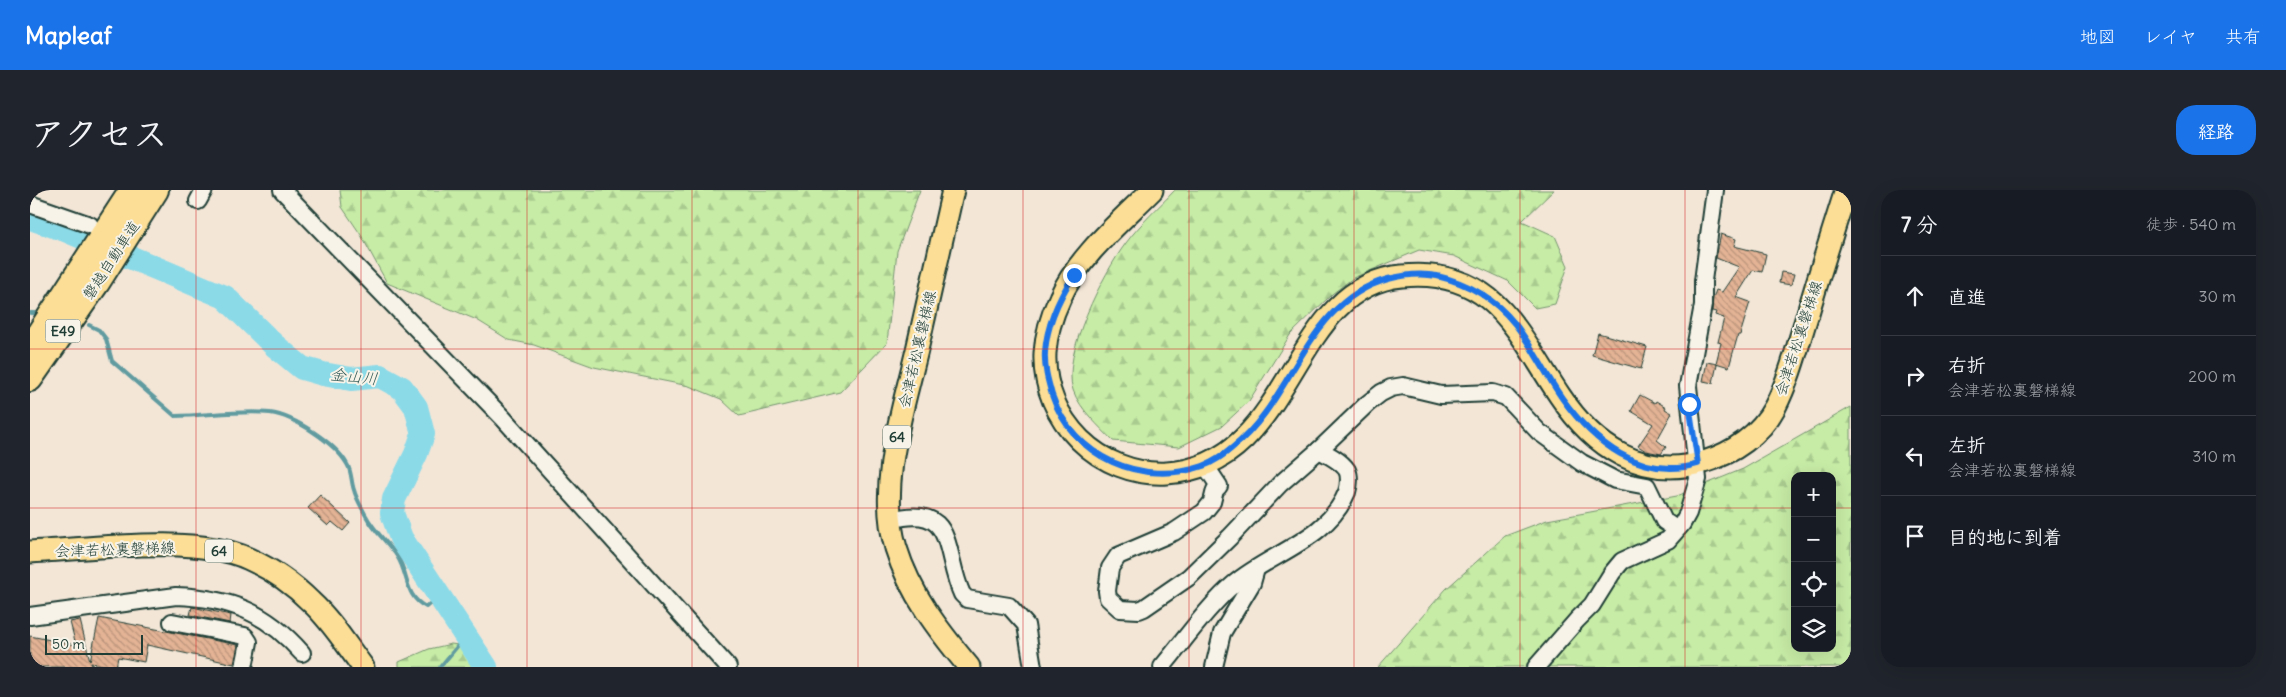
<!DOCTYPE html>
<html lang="ja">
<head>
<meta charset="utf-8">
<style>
	:root { --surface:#171b24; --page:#20242c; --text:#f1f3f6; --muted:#9ea1a6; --line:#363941; --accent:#1a73e8 }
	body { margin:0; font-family:Delius,"Klee One",sans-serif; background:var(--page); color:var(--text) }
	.controls { position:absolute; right:15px; bottom:15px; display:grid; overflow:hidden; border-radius:10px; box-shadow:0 5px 20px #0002 }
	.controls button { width:45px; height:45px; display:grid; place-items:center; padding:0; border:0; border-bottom:1px solid var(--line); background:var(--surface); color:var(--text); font:25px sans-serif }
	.scale { position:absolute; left:15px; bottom:12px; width:98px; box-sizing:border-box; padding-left:5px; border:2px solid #1f3d34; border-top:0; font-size:14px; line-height:18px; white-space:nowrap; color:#1f3d34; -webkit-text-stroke:4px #f7f3e8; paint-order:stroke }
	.stop { position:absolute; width:15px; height:15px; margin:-11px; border:4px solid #1a73e8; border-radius:50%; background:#fff }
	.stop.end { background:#1a73e8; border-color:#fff; box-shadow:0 1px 5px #0008 }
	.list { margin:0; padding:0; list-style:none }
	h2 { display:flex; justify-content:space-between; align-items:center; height:65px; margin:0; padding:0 20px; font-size:21px }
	h2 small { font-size:16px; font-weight:400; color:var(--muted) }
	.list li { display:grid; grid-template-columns:32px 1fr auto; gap:15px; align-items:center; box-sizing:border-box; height:80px; padding:0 20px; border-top:1px solid var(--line) }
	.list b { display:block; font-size:19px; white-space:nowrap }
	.list p { margin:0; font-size:16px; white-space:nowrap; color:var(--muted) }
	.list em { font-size:16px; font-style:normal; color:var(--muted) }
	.icon { flex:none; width:28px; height:28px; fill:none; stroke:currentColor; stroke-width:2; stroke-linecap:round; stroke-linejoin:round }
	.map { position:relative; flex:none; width:1821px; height:477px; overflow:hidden; border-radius:20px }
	header { display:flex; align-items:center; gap:30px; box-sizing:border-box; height:70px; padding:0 25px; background:var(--accent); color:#fff }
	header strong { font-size:24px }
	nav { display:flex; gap:28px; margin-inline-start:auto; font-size:18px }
	.intro { display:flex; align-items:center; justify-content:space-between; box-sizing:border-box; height:120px; padding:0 30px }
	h1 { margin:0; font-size:35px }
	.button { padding:12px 22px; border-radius:20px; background:var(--accent); color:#fff; font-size:18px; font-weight:700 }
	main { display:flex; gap:30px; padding:0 30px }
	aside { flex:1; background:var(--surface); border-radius:20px; box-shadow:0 5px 20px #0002 }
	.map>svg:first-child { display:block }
</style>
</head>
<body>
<header>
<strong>Mapleaf</strong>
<nav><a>地図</a><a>レイヤ</a><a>共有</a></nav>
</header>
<div class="intro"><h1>アクセス</h1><a class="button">経路</a></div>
<main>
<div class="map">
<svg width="1821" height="477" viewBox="0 0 1821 477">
	<defs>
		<pattern id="forest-firs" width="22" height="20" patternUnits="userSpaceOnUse" patternTransform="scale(1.25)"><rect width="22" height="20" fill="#c7eca6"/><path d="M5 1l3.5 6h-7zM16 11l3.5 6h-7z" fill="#aacb90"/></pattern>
		<pattern id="building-back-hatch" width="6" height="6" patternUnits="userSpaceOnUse" patternTransform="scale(1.25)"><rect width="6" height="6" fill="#e4b395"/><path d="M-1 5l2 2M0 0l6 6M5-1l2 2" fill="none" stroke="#b8937a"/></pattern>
	</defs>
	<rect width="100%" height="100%" fill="#f3e6d7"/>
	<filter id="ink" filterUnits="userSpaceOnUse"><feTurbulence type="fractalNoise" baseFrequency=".02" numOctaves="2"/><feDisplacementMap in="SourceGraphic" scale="10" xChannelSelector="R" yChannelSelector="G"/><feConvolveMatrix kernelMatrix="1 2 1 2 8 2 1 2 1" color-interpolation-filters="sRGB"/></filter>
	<g filter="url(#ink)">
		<!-- forest -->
		<g fill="url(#forest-firs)" stroke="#73946d" fill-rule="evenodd">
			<path d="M310,0H890L867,61L857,153L810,202L709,226L691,209L659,196L564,177L504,155L479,150L447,130L357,93L331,45L312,17Z"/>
			<path d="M1145,0H1524L1492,31L1525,46L1538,76L1525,114L1505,118L1478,91L1424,66L1389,60L1323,88L1302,104L1260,145L1219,211L1192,236L1149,257L1083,251C1069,236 1050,220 1043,200C1031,165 1074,82 1096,53C1110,34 1129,17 1145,0Z"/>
			<path d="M1821,217V477H1348L1416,399L1475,346L1517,330L1647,306L1713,279ZM1765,286H1802V458H1765Z"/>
			<path d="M421,454L435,456L453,477H369V472L399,459Z"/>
		</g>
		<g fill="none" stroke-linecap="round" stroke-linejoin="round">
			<!-- stream -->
			<g stroke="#609ba0" stroke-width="4">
				<path d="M0,123H5"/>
				<path d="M59,135L69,140L76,149L82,171L145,226C176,226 208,220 240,223C264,226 305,253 317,274C322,282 321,292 324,300C326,308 331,316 335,324C345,343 356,350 367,366C379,384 374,406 396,417L410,405"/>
				<path d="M410,477L436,446"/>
			</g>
			<!-- river -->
			<path stroke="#8bdae8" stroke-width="24" d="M0,28L35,40L195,107L244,155L272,178L293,184L321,189L350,186L372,198L386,217L393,244L386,264L364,309L362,323L371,348L456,477"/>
		</g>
		<!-- building -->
		<g fill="url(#building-back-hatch)" stroke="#1f3d34">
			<path d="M1691,44L1706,49L1704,56L1736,64L1732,82L1723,80L1706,107L1720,112L1710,145H1708L1699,177L1686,173L1691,153L1688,152L1694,128L1685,125L1686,122L1682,121L1683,108L1686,100L1692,102L1709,77L1686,68Z"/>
			<path d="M1751,82L1764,84L1761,95L1749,93Z"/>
			<path d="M1568,143L1617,157L1611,179L1562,165Z"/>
			<path d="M1677,172L1687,174L1683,193L1673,191Z"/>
			<path d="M1610,205L1625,213L1626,211L1636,217L1635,219L1642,223L1627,250L1636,257L1631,264L1616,261L1608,256L1623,234L1601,221Z"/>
			<path d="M290,305L320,333L313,341L302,332L298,336L278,318Z"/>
			<path d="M162,417L201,425L200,433L160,425Z"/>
			<path d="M69,428L208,455L204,474L117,455L114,472L88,467L86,477L61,473L62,477H0V446L46,455L40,432L50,430L60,471Z"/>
		</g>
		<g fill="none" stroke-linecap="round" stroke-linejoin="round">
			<!-- minor casing -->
			<g stroke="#1f3d34" stroke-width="20">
				<g id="minor">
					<path d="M252,0L473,228L698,477"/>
					<path d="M168,11L174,0"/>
					<path d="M0,14L60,35"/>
					<path d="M1289,260L1337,214L1351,203L1361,198L1373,196L1411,205L1463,203L1476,207L1509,242L1552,273L1585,290L1617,296L1634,331L1646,339"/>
					<path d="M861,330C927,312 913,363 932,404L937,409L979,416L996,435L1003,477"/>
					<path d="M0,426L146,406C200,408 236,422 272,463"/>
					<path d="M142,432L215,446L219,452L214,477"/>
					<path d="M1132,477C1153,452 1180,414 1204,394C1240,363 1298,350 1317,302C1319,296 1320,286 1317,280C1311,271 1299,265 1289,260L1250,294L1200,347L1159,387L1114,418L1109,420L1090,419L1078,408L1077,401L1080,378L1088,366L1144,342L1174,322L1182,312L1185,300L1189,296L1175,275"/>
					<path d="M1184,477L1192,443L1222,393L1226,379"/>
					<path d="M1506,477L1547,430L1562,415L1582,383L1592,371L1638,350L1652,334L1658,323L1668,289L1658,196L1673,115V91L1685,0"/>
				</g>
			</g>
			<!-- major casing -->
			<g stroke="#1f3d34" stroke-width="25">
				<g id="major">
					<path d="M923,0C911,53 899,106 887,160C873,220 847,296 866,358C880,404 909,441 939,477"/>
					<path d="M1122,0C1091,31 1047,68 1030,108C1022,125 1016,145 1015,163C1012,230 1070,287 1137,283C1265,276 1258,96 1372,86C1464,77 1487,142 1530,206C1564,257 1612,290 1674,272C1703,263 1730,245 1745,217C1760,188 1768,154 1778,123C1790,82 1803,41 1816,0"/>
					<path d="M0,362C60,359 165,344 219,369C241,379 264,395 281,412C301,430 317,456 333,477"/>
				</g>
			</g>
			<!-- highway casing -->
			<g stroke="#1f3d34" stroke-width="28">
				<g id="highway">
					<path d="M0,157L102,0"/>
					<path d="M0,189L67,93L126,0"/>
				</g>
			</g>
			<!-- minor -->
			<use href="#minor" stroke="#f7f3e8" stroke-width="16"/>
			<!-- major -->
			<use href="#major" stroke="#fdde96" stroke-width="21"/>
			<!-- highway -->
			<use href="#highway" stroke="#fdde96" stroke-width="24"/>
		</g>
	</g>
	<g fill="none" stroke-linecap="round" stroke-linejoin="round" filter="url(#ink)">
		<!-- route -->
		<path stroke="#1a73e8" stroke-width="6" d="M1044,85C1029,108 1017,133 1015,162C1014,177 1018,191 1022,205C1043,268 1112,297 1173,276C1184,272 1194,265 1202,258C1265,209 1275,112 1358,89C1373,85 1392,83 1407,86C1438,93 1464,108 1485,134C1503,157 1515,184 1532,208C1563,252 1611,291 1668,274L1659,214"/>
	</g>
	<!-- grid -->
	<path fill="none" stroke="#d62828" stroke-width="1" stroke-opacity="0.55" d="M166,0V477M331,0V477M497,0V477M662,0V477M828,0V477M993,0V477M1159,0V477M1324,0V477M1490,0V477M1655,0V477M0,159H1821M0,318H1765M1802,318H1821"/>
	<g text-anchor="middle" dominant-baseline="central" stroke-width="4" stroke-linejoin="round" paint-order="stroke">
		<!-- shield labels -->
		<g fill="#f7f3e8" stroke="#60746a" stroke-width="1">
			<rect x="15.5" y="129.5" width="35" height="23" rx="4"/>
			<rect x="853" y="235.5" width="28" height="23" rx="4"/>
			<rect x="175" y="349.5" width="28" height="23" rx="4"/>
		</g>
		<g font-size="14" font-weight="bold" fill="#1f3d34">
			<text x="33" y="141">E49</text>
			<text x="867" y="247">64</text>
			<text x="189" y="361">64</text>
		</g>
		<!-- street labels -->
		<g font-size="15" fill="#1f3d34" stroke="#f7f3e8">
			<text transform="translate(81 70) rotate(-57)">磐越自動車道</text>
			<text transform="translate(1768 148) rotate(-72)">会津若松裏磐梯線</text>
			<text transform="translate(887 159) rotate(-77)">会津若松裏磐梯線</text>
			<text transform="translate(85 359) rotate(-2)">会津若松裏磐梯線</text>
		</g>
		<!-- water labels -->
		<g font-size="16" font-style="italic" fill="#355c58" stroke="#f7f3e8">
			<text transform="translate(324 186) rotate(6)">金山川</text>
		</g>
	</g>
</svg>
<div class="controls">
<button>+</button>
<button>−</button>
<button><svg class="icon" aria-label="locate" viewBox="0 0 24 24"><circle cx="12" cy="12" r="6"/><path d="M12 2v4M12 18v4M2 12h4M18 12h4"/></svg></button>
<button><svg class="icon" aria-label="layers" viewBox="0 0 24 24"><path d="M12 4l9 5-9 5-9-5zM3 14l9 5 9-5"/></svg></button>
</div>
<div class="scale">50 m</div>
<div class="stop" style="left:1659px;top:214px"></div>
<div class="stop end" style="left:1044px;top:85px"></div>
</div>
<aside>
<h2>7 分<small>徒歩 · 540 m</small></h2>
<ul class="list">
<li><svg class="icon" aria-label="ahead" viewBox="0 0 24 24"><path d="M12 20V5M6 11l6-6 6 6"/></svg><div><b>直進</b></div><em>30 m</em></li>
<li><svg class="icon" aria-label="right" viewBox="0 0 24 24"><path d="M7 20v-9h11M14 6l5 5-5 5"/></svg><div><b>右折</b><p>会津若松裏磐梯線</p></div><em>200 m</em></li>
<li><svg class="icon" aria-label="left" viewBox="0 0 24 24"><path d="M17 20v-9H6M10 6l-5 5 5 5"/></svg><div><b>左折</b><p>会津若松裏磐梯線</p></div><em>310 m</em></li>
<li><svg class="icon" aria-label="arrive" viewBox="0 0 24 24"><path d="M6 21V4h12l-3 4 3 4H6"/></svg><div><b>目的地に到着</b></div></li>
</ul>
</aside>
</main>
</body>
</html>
